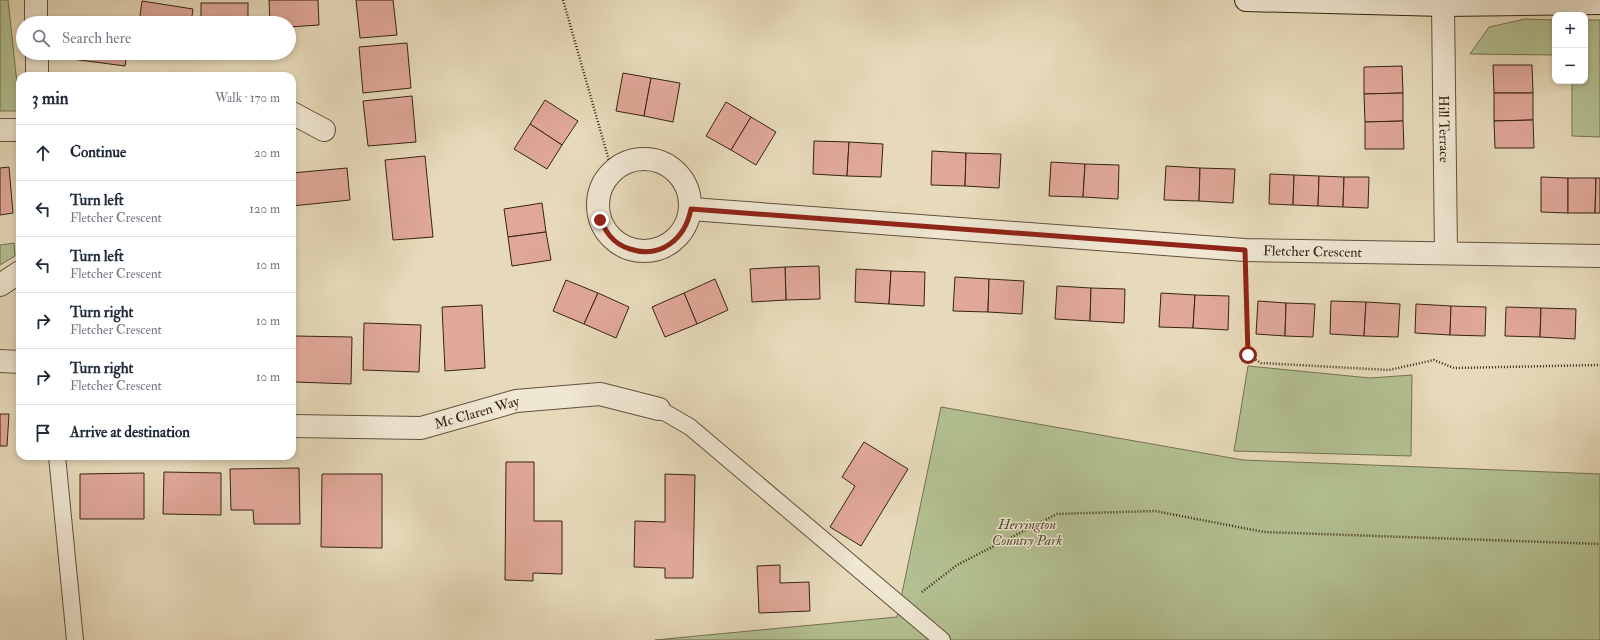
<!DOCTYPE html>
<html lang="en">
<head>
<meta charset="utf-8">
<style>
	:root { --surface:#fff; --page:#f2f2f3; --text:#1f2937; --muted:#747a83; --line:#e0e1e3 }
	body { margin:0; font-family:"IM FELL Double Pica",serif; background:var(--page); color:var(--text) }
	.controls { position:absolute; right:12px; top:12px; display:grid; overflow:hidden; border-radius:8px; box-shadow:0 2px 6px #0003 }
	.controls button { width:36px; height:36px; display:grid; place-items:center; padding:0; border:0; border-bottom:1px solid var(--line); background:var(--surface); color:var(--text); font:20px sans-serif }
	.stop { position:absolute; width:12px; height:12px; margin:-9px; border:3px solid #8f2418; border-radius:50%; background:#fff }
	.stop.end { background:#8f2418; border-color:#fff; box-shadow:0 1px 4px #0008 }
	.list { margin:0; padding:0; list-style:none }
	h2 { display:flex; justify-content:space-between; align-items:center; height:52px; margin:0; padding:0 16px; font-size:17px }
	h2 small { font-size:13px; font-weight:400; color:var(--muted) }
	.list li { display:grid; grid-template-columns:26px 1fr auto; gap:12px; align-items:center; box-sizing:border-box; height:56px; padding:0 16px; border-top:1px solid var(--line) }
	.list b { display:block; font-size:15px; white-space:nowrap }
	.list p { margin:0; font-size:13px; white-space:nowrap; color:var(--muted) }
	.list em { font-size:13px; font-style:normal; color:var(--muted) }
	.icon { flex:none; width:22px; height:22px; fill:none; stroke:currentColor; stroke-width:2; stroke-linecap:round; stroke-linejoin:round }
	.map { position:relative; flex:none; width:1600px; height:640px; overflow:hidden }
	.search { position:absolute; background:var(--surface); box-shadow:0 2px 6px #0003; left:16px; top:16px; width:280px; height:44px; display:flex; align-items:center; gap:10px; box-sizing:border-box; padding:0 14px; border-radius:22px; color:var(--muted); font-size:15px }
	.panel { position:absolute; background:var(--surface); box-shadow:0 2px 6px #0003; left:16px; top:72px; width:280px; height:388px; border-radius:12px }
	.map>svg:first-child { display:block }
</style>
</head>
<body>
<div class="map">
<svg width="1600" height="640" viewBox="0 0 1600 640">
	<rect width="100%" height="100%" fill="#e7daba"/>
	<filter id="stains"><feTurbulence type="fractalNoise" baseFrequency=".005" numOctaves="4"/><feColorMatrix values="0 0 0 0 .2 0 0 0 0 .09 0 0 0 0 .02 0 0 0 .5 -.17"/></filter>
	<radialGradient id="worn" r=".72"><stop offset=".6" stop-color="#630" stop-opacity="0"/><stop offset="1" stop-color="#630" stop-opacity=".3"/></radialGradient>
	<!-- green -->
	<g fill="#b3c091" stroke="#747252">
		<path d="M0,0H8L20,111H0Z"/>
		<path d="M1525,19L1555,20V55L1470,54L1489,27Z"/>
		<path d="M1585,20H1600V137L1572,136V81H1585Z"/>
		<path d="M14,243L15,256L0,265V245Z"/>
		<path d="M1248,366L1370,378L1412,375L1411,456L1234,451Z"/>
		<path d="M941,407L1243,460L1600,474V640H655L897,617Z"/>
	</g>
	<!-- building -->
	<g fill="#e0a899" stroke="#362314">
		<path d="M269,0H318L319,25L289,27V23H270Z"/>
		<path d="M356,0H393L397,35L360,38Z"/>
		<path d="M142,1L193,9L191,23H139Z"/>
		<rect x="201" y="3" width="47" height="20"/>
		<path d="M407,43L411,88L363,93L359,47Z"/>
		<path d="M73,53H127L125,66L72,59Z"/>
		<path d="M1493,65H1532L1533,93H1494Z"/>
		<path d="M1402,66L1403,93L1364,94V67Z"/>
		<path d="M623,73L651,78L644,116L616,111Z"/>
		<path d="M651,78L680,83L673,122L644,116Z"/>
		<path d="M1403,93V121L1365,122L1364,94Z"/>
		<path d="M1494,93H1533V120L1494,121Z"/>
		<path d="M412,96L416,142L368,146L363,101Z"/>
		<path d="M545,100L578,121L562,145L530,124Z"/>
		<path d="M726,102L751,117L731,150L706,136Z"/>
		<path d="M751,117L776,132L756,165L731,150Z"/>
		<path d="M1533,120L1534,148H1495L1494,121Z"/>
		<path d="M1403,121L1404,149H1365V122Z"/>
		<path d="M530,124L562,145L547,169L514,149Z"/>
		<path d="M814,141L849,142L847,176L813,174Z"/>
		<path d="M849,142L883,144L881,177L847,176Z"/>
		<path d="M932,151L966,153L965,186L931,185Z"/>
		<path d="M966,153L1001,154L999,188L965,186Z"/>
		<path d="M425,156L433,237L393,240L385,160Z"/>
		<path d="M1051,162L1085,164L1083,197L1049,196Z"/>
		<path d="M1085,164L1119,165L1118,199L1083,197Z"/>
		<path d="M1166,166L1200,168L1199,201L1164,200Z"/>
		<path d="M9,167L13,213L0,215V168Z"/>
		<path d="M347,168L350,200L292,206V173Z"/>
		<path d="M1200,168L1235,169L1233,203L1199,201Z"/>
		<path d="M1270,174L1294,175L1293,205L1269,204Z"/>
		<path d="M1294,175L1319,176L1318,206L1293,205Z"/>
		<path d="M1319,176L1344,177L1343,207L1318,206Z"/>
		<path d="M1344,177H1369L1368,208L1343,207Z"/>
		<path d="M1541,177L1568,178V213L1541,212Z"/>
		<path d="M1568,178H1596L1595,213H1568Z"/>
		<path d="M1596,178H1600V213H1595Z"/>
		<path d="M542,203L546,232L508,237L504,209Z"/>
		<path d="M546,232L551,260L512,266L508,237Z"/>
		<path d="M819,266L820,299L786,300L785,267Z"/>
		<path d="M785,267L786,300L752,302L750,269Z"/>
		<path d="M856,269L891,271L889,304L855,302Z"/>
		<path d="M891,271L925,272L924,306L889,304Z"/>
		<path d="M955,277L989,279L988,312L953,311Z"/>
		<path d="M715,279L728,310L697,324L684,293Z"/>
		<path d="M989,279L1024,281L1022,314L988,312Z"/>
		<path d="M566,280L598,293L584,324L553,311Z"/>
		<path d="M1057,286L1091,288L1090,321L1055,319Z"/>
		<path d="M1091,288L1125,289L1124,323L1090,321Z"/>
		<path d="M598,293L629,307L616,338L584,324Z"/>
		<path d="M684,293L697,324L665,337L652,307Z"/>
		<path d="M1161,293L1195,295L1193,328L1159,327Z"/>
		<path d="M1195,295L1229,296L1228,330L1193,328Z"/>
		<path d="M1258,301L1286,303L1285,336L1256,334Z"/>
		<path d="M1331,301L1366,302L1364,336L1330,334Z"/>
		<path d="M1366,302L1400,304L1398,337L1364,336Z"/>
		<path d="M1286,303L1315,304L1313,337L1285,336Z"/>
		<path d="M1416,304L1451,306L1450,335L1415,333Z"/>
		<path d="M482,305L485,368L445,371L442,307Z"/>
		<path d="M1451,306L1486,307L1485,336L1450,335Z"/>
		<path d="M1506,307L1541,308L1540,337L1505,336Z"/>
		<path d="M1541,308L1576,309L1575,339L1540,337Z"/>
		<path d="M364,323L421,325L419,372L363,370Z"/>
		<path d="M295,336L352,337L351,384L294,382Z"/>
		<path d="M0,414H9L7,446H0Z"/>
		<path d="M864,442L908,469L861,546L830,527L855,486L842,477Z"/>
		<path d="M506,462H534V521H562V574L533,573V581L505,580Z"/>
		<path d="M299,468L300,524H254L253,510H231L230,469Z"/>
		<path d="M164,472L221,473V515L163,514Z"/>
		<path d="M144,473V519H80V474Z"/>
		<path d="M322,474H382V548L321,547Z"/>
		<path d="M665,474L695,475L693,578H665V568L634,567L635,521L665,522Z"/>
		<path d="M780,565V583L809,582L810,611L759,613L757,566Z"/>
	</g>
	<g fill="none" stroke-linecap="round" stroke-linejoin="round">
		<!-- service casing -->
		<g stroke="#62513e" stroke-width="18">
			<g id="service">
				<path d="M659,409L690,427L942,640"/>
				<path d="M57,456L75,640"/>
			</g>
		</g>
		<!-- minor casing -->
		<g stroke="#62513e" stroke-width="24">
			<g id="minor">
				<path d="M36,0V23"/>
				<path id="s1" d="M1443,5L1446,252"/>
				<path d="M37,53V76"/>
				<path d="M292,113L324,130"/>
				<path d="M0,130H20"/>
				<circle cx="644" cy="205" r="46"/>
				<path id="s2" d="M691,209L1245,250L1600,256"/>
				<path d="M0,285L20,272"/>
				<path d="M0,361L20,362"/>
				<path id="s3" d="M292,426L421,428L516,401L600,394L659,409"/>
			</g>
		</g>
		<!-- secondary casing -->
		<g stroke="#362314" stroke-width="24">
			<path id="secondary" d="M1246,0L1443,5L1600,3"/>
		</g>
		<!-- path -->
		<g stroke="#362314" stroke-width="2.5" stroke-dasharray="1 2" stroke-linecap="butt">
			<path d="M563,0L612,171"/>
			<path d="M1246,277L1248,355L1261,363L1389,370L1434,360L1454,368L1600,365"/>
			<path d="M922,592L957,565L1057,514L1155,511L1264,532L1600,544"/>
		</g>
		<!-- service -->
		<use href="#service" stroke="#efe7d2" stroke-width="16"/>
		<!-- minor -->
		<use href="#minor" stroke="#efe7d2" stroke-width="22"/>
		<!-- secondary -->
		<use href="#secondary" stroke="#efe7d2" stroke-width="22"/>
	</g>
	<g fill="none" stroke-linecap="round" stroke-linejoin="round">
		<!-- route -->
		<path stroke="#8f2418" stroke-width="5" d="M600,220C603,225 606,231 610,236C615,242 623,247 630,249C661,259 685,239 691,209L1245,250L1248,355"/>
	</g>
	<g text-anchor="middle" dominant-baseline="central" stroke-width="3" stroke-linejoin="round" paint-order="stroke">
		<!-- street labels -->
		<g font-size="14" fill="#362314" stroke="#efe7d2">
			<text stroke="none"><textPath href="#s1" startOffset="124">Hill Terrace</textPath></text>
			<text stroke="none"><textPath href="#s2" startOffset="623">Fletcher Crescent</textPath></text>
			<text stroke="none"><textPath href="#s3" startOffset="187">Mc Claren Way</textPath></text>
		</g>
		<!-- park labels -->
		<g font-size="14" font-style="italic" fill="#554a33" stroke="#efe7d2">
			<text x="1027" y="524">Herrington<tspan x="1027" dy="16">Country Park</tspan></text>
		</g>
	</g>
	<rect width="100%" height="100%" filter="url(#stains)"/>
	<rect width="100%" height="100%" fill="url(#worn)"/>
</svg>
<div class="controls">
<button>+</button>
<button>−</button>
</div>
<div class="stop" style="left:1248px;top:355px"></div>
<div class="stop end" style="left:600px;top:220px"></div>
<div class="search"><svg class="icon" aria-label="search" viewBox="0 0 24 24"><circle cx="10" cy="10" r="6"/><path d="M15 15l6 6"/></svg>Search here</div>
<section class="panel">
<h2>3 min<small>Walk · 170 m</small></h2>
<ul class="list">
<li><svg class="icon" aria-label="ahead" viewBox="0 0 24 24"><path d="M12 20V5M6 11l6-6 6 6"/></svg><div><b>Continue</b></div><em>20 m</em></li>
<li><svg class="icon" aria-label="left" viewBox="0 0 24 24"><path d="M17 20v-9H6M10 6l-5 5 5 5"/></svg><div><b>Turn left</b><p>Fletcher Crescent</p></div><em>120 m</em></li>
<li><svg class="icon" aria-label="left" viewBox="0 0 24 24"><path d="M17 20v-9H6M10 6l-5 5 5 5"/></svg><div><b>Turn left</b><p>Fletcher Crescent</p></div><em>10 m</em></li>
<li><svg class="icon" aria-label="right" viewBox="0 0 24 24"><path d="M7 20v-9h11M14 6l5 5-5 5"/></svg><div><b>Turn right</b><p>Fletcher Crescent</p></div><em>10 m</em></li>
<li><svg class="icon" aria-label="right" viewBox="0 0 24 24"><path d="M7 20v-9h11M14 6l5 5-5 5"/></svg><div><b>Turn right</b><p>Fletcher Crescent</p></div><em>10 m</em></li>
<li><svg class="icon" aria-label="arrive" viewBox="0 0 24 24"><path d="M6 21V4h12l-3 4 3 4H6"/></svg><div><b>Arrive at destination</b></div></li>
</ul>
</section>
</div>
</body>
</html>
